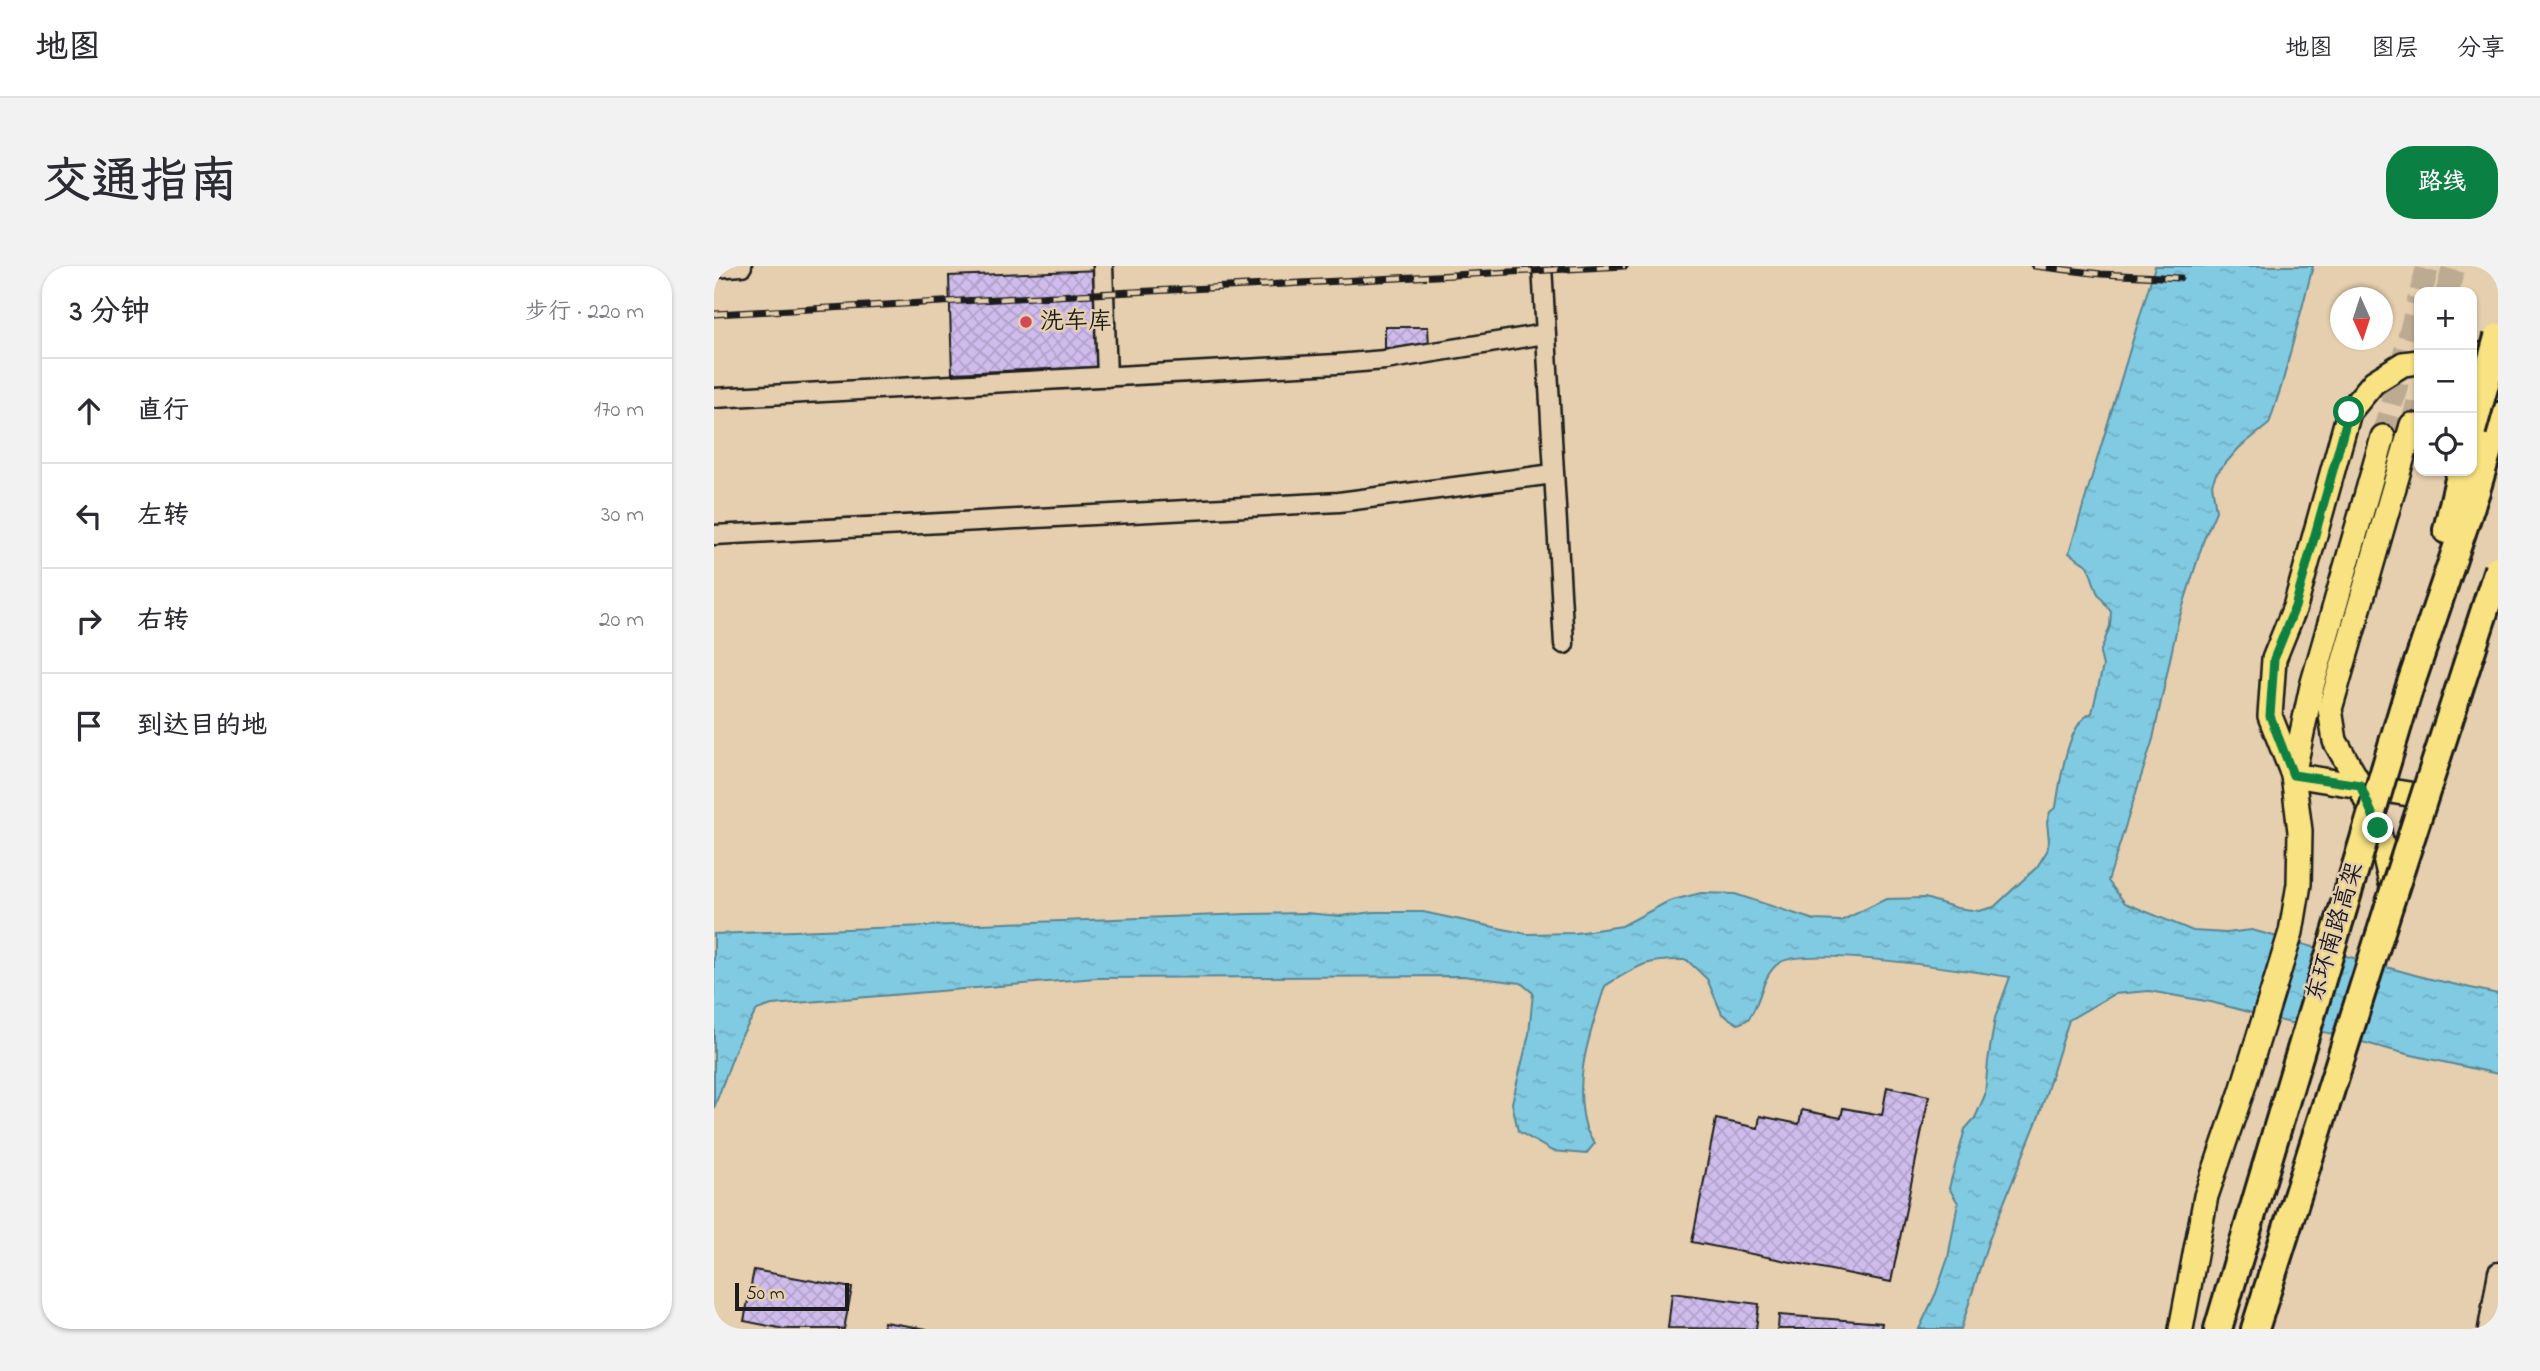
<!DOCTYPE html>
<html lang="zh">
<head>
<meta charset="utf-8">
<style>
	:root { --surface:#fff; --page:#f2f2f3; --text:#2b2b33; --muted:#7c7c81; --line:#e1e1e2; --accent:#0b8043 }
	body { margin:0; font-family:"Indie Flower","LXGW WenKai TC",sans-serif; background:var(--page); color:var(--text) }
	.controls { position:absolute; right:21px; top:21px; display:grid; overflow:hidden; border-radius:14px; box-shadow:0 2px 5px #0004 }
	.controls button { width:63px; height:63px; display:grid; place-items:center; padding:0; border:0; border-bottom:2px solid var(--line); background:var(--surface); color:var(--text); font:35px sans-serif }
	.compass { position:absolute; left:1616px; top:21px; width:63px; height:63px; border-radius:50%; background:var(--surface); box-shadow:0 2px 5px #0004; rotate:177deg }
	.scale { position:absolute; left:21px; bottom:18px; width:114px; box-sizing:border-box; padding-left:7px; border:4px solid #1c1c1c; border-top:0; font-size:19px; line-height:24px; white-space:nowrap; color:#1c1c1c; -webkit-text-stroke:5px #e5cfae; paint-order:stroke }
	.stop { position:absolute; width:21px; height:21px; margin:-16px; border:5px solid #0b8043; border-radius:50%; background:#fff }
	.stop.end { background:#0b8043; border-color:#fff; box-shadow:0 2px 7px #0008 }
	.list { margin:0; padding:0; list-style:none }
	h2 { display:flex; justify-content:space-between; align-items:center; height:91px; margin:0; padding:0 28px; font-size:30px }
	h2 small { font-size:23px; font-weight:400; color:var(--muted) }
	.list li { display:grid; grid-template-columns:46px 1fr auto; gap:21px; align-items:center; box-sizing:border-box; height:105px; padding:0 28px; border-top:2px solid var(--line) }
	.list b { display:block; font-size:26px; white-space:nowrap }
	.list em { font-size:23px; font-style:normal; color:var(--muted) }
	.icon { flex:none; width:38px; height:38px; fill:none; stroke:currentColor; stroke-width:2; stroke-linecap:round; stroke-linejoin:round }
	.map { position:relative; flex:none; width:1784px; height:1063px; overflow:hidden; border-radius:28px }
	header { display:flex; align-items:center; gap:42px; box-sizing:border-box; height:98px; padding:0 35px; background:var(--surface); border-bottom:2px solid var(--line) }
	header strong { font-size:33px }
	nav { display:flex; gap:38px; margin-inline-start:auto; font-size:24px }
	.intro { display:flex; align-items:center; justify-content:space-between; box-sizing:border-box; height:168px; padding:0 42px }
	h1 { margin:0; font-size:49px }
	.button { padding:18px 32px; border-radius:28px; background:var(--accent); color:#fff; font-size:24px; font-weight:700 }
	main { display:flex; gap:42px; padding:0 42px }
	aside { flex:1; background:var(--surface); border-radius:28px; box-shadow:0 2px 5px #0004 }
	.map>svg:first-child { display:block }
</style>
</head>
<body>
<header>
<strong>地图</strong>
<nav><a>地图</a><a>图层</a><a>分享</a></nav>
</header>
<div class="intro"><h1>交通指南</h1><a class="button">路线</a></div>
<main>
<aside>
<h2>3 分钟<small>步行 · 220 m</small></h2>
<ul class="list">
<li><svg class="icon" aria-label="ahead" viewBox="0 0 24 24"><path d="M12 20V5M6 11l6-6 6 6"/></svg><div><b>直行</b></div><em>170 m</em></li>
<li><svg class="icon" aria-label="left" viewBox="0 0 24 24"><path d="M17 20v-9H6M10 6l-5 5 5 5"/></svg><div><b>左转</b></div><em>30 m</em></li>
<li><svg class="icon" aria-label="right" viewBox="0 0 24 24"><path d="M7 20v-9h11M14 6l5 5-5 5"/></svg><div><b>右转</b></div><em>20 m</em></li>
<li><svg class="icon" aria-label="arrive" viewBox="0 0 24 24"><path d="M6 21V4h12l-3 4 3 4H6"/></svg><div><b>到达目的地</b></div></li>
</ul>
</aside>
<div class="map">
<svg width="1784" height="1063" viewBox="0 0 1784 1063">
	<defs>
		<pattern id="water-ripples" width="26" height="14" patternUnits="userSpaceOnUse" patternTransform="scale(1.75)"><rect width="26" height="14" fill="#81cbe2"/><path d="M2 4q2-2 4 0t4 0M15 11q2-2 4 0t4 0" fill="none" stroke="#6faec1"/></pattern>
		<pattern id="building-cross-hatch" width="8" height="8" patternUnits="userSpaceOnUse" patternTransform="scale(1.75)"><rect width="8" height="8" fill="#cfbcec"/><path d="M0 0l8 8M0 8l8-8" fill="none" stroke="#b1a1ca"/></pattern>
	</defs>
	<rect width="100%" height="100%" fill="#e5cfae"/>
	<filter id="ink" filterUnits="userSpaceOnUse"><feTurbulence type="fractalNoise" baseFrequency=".0143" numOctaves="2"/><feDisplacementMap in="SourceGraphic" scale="14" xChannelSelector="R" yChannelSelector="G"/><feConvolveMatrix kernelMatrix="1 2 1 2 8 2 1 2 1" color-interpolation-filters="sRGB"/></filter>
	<g filter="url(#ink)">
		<!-- water -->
		<path fill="url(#water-ripples)" stroke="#598593" stroke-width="2" d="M1441,0H1599L1568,118L1555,158L1525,182L1502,208L1498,218L1502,245L1490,273L1464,356L1439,473L1394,615L1411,637L1479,665L1512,667L1538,664L1712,712L1784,728V808L1693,788L1497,736L1435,725L1400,728L1355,754L1325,850L1274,976L1247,1063H1205L1222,1027L1234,992L1244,937L1235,922L1251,863L1261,852L1271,829L1274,795L1281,752L1296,711C1257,705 1091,679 1065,697C1047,709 1046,741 1034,753C1031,756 1027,756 1024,758L1008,748L993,713L973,694C932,693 925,699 891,720C877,764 859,812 871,858C872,865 877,872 881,877L872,888L838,885L804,865L798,837L815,768L819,727L807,717L749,710L382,712L58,739L43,744L25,774L0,842V668L533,648L592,647L626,650L660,646H709L813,668L862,667L908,660L955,635L987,627L1021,628L1100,654L1127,655L1172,633L1211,632L1243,642L1265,645L1280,641L1323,601L1333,585L1335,575L1333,556L1336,546L1342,541C1346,517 1353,456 1378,447L1389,400L1386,387L1396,360L1397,346L1383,326L1374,300L1355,287Z"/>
		<!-- building -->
		<g fill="url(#building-cross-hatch)" stroke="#1c1c1c" stroke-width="2">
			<path d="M385,4L388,101L238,107L235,10Z"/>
			<path d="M671,61H714L715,81L671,82Z"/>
			<path d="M1173,821L1215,830L1177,1016L978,976L1002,853L1044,862L1046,850L1085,858L1088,844L1127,852L1129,842L1168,849Z"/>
			<path d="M40,1004L138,1022L130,1063H70L30,1055Z"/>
			<path d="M958,1027L1045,1038L1042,1063L954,1062Z"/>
			<path d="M1065,1049L1168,1057L1167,1063H1064Z"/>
			<path d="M170,1056L213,1063H169Z"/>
		</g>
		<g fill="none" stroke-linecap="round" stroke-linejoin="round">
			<!-- major-tunnel -->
			<g stroke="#bdab91" stroke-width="23" stroke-dasharray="23 11" stroke-linecap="butt">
				<path d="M1707,26L1714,0"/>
				<path d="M1733,26L1740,0"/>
				<path d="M1698,159L1705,131"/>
				<path d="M1669,171L1705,33"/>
			</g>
			<!-- minor casing -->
			<g stroke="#1c1c1c" stroke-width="23">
				<g id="minor">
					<path d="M389,0L393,111"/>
					<path d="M828,0L850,378"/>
					<path d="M0,2L28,0"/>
					<path d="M0,132L623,98L671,94L831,68"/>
					<path d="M0,269L625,236L839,208"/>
					<path d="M1774,1063L1784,1006"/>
				</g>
			</g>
			<!-- major casing -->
			<g stroke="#1c1c1c" stroke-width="28">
				<g id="major">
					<path d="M1758,90L1784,87"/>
					<path d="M1669,171L1598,420L1579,509L1707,530"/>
					<path d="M1677,617L1664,562L1646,519L1621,475L1616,443L1698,159"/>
					<path d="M1467,1063L1492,930L1528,825L1577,666L1585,618L1586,565L1579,509L1556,450L1560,393L1581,341L1635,146L1660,116L1689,98L1705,96"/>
				</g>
			</g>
			<!-- highway casing -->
			<g stroke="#1c1c1c" stroke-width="32">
				<g id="highway">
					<path d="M1733,264L1747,205"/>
					<path d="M1694,426L1762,225L1784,150"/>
					<path d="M1504,1063L1562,867"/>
					<path d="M1541,1063L1675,640"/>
				</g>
			</g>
			<!-- minor -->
			<use href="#minor" stroke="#e5cfae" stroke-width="18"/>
			<!-- major -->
			<use href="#major" stroke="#f8e281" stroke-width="23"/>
			<!-- highway -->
			<use href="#highway" stroke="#f8e281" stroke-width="26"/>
			<!-- rail casing -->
			<g stroke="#1c1c1c" stroke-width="7">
				<g id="rail">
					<path d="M1320,0L1387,8L1466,12"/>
					<path d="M0,48L911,0"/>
				</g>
			</g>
			<!-- rail -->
			<use href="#rail" stroke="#e5cfae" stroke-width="4.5" stroke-dasharray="13" stroke-linecap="butt"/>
			<!-- highway-bridge casing -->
			<g stroke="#1c1c1c" stroke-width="32" stroke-linecap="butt">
				<g id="highway-bridge">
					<path d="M1758,165L1784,71"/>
					<path d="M1675,640L1784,303"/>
					<path d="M1562,867L1694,426"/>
				</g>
			</g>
			<!-- highway-bridge -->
			<use href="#highway-bridge" stroke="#f8e281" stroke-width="26"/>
		</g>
	</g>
	<g fill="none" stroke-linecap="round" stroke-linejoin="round" filter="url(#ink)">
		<!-- route -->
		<path stroke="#0b8043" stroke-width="9" d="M1635,146L1581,341L1560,393L1556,450L1579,509L1646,519L1664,562"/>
	</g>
	<!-- markers -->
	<circle fill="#d1495b" stroke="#e5cfae" stroke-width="2.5" cx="312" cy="56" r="7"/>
	<g text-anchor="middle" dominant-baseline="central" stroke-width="5" stroke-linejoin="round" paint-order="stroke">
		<!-- poi labels -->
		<g font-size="24" fill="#1c1c1c" stroke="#e5cfae" text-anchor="start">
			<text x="326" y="56">洗车库</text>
		</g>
		<!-- street labels -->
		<g font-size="24" fill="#1c1c1c" stroke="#e5cfae">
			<text transform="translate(1622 666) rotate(-73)">东环南路高架</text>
		</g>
	</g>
</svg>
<div class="controls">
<button>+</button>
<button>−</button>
<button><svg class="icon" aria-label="locate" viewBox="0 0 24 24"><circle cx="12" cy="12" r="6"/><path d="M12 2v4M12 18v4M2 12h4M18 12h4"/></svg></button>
</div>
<svg class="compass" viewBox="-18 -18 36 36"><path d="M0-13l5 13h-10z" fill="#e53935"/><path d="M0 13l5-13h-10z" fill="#7c7c81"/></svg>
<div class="scale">50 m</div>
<div class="stop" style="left:1635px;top:146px"></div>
<div class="stop end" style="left:1664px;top:562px"></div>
</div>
</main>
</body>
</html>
